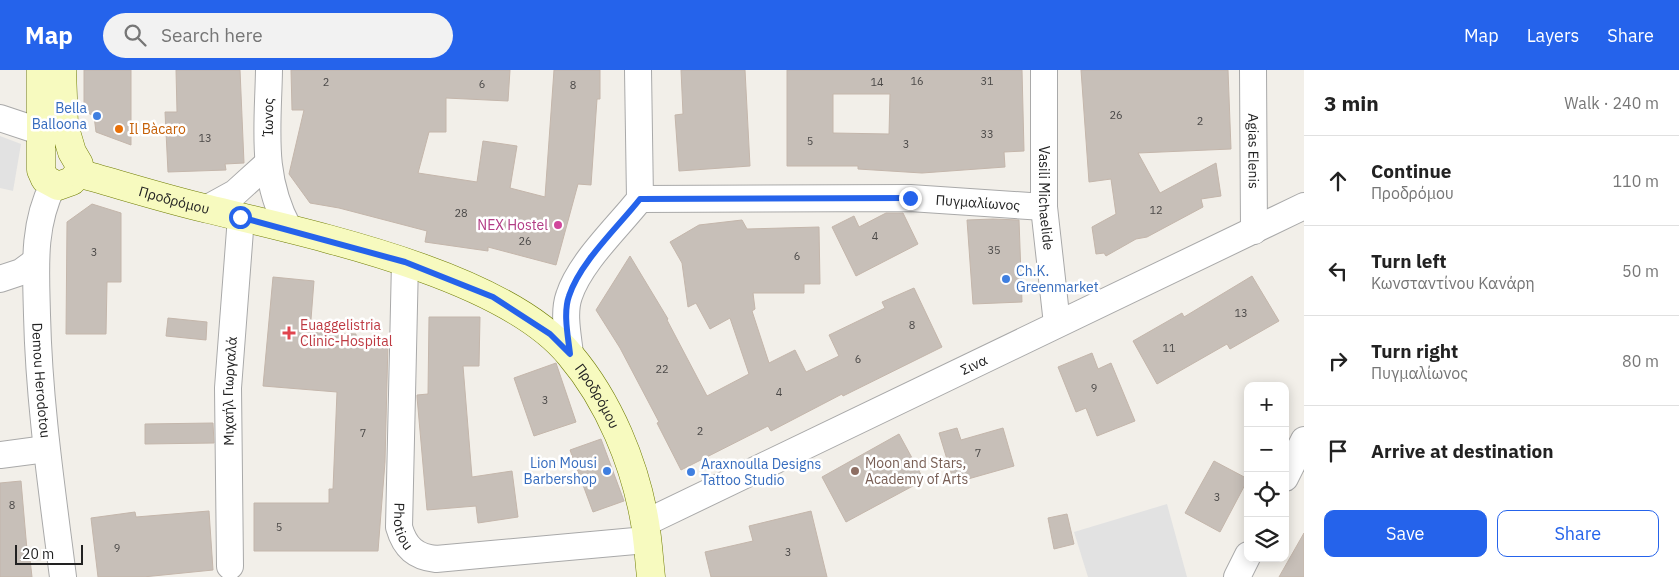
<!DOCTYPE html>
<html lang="en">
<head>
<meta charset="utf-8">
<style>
	:root { --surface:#fff; --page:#f2f2f2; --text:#222; --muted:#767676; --line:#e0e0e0; --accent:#2563eb }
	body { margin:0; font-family:"IBM Plex Sans",sans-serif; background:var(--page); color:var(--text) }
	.controls { position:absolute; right:15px; bottom:15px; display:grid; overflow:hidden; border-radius:10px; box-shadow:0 2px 12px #0003 }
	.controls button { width:45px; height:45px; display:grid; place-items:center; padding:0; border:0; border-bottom:1px solid var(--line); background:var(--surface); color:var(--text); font:25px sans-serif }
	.scale { position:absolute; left:15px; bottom:12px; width:68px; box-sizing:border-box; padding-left:5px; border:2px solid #222; border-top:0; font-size:14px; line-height:18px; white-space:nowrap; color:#222; -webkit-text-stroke:4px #fff; paint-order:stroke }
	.stop { position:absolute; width:15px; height:15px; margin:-11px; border:4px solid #2563eb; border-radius:50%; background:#fff }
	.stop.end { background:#2563eb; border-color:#fff; box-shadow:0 1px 5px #0008 }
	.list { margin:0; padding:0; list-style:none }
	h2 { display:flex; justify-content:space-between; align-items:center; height:65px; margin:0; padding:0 20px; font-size:21px }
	h2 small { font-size:16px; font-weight:400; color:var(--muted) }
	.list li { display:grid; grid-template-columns:32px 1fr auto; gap:15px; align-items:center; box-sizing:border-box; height:90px; padding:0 20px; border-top:1px solid var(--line) }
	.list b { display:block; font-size:19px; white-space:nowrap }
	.list p { margin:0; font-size:16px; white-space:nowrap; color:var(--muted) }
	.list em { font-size:16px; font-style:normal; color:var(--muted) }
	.actions { display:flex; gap:10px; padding:15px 20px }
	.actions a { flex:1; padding:11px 0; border:1px solid var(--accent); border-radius:10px; text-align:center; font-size:18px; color:var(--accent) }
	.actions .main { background:var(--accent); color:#fff }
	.icon { flex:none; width:28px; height:28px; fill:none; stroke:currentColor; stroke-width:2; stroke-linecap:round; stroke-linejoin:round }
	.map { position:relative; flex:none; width:1304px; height:507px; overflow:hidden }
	header { display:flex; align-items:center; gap:30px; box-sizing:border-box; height:70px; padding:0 25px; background:var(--accent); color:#fff }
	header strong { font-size:24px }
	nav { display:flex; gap:28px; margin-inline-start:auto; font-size:18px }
	.search { width:350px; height:45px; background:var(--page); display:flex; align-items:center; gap:12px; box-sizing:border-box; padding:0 18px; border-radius:28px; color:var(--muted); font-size:19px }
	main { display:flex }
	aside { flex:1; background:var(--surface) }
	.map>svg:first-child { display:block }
</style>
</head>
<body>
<header>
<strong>Map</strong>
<div class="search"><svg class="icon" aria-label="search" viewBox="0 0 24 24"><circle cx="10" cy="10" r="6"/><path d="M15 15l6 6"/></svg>Search here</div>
<nav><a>Map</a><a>Layers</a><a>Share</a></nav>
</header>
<main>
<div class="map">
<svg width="1304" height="507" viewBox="0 0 1304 507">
	<rect width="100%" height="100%" fill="#f2efe9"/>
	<!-- parking -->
	<g fill="#e2e2e2">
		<path d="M0,66L21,74L13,121L0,118Z"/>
		<path d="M1167,434L1187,507H1088L1074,462Z"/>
	</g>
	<!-- building -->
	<g fill="#c7bfb8" stroke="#c4b6ab" fill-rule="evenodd">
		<path d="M84,0H131V75L96,62L94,46L84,41Z"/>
		<path d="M176,0H240L244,93L225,94L226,100L168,102L165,42H177Z"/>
		<path d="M291,0H510L508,31L446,28V62H429L418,103L477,112L483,71L517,76L510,118L545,127L554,0H600V29H597L591,115L578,114L556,195L488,177V181L425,172L427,161L339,138L310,133L289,104L304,40H292Z"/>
		<path d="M681,0H745L750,96L679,101L675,45L683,44Z"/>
		<path d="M787,0H1022L1024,81L1004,82L1005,97L922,103L858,99V96H787ZM833,24H890L889,64L833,63Z"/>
		<path d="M1081,0H1228L1231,79L1138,83L1160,123L1216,93L1221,126L1201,129L1203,137L1147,167L1136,169L1106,186L1104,183L1096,184L1092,157L1116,144L1111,109L1089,112Z"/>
		<path d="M92,134L121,143V212H107L106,264H66L67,152Z"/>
		<path d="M886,143H903L918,174L856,206L832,157L854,146L859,157Z"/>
		<path d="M993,149L1019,150L1022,232L973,234L967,150Z"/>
		<path d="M742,150L747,159L819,157L820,214H804V223H753L755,239L752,241L769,293L795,280L806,302L839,286L829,265L885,238L882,232L914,218L942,277L843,326L842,324L771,361L768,356L681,400L657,353L659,352L620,278L596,240L630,186L668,249L667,250L707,326L749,304L730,248L710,259L696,233L688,237L682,193L670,172L699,155Z"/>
		<path d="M1252,206L1279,251L1230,279L1227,274L1157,314L1133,271L1182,243L1184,247Z"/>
		<path d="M273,207L314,211L310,262L356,264V271L388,272L385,392L378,481H254V433H329V419H333L337,322L263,316Z"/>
		<path d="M429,247H480L479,296H463L472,407L512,401L518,447L478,453L476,436L427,440L417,327V325L428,324Z"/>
		<path d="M168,248L207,252L206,270L166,266Z"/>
		<path d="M1092,283L1098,299L1111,293L1135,351L1097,366L1086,338L1076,342L1058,297Z"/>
		<path d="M556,293L576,352L534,366L514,308Z"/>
		<path d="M213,353L214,373L145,374V354Z"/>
		<path d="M957,358L961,370L1003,358L1014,396L968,409L967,405L953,409L939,363Z"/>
		<path d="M899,364L924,410L846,452L822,407Z"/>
		<path d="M601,369L624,431L593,442L570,380Z"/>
		<path d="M1214,391L1248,409L1220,462L1185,443Z"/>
		<path d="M21,411L27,480H29L32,507H0V413Z"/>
		<path d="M209,441L213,500L143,507H98L91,448L135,442L136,447Z"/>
		<path d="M811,441L827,507H711L705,482L753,471L749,456Z"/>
		<path d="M1067,444L1074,474L1054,479L1048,448Z"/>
		<path d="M1304,463V507H1279Z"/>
	</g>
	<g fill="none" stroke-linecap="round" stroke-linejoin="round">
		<!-- street casing -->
		<g stroke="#a9a9a9" stroke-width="28">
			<g id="street">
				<path d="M269,0C268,58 260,106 289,159"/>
				<path id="s1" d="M1044,0V137L1057,254"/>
				<path id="s2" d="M1253,0L1254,161"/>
				<path d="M0,48L39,61"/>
				<path id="s3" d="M53,115C32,156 36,200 37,245C39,333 52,420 63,507"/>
				<path id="s4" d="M640,129L910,128L1044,137"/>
				<path d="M206,139L235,123L267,94"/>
				<path id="s5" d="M405,192L399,457C405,478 416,487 436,489L646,470"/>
				<path d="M0,209L21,202L36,191"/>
				<path d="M570,284C568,266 563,243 569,226C580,192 618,157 640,129L638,0"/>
				<path d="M0,385L46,379"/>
				<path d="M1285,408L1304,370"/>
				<path id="s6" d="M645,453L1304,136"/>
				<path id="s7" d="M230,496L228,318L241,147"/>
				<path d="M1237,507L1248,485"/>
			</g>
		</g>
		<!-- secondary casing -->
		<g stroke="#707d05" stroke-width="29">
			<g id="secondary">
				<path d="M41,0V100L45,109L58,116L72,111L78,103L79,94L72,82L64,55L62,0"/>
				<path id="s8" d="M78,103C121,115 165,129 208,139C309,164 504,204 570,285C609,331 635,394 645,453C648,471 649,489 651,507"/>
			</g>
		</g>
		<!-- street -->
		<use href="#street" stroke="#fff" stroke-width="26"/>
		<!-- secondary -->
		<use href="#secondary" stroke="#f7fabf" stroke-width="28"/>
	</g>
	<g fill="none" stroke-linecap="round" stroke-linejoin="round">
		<!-- route -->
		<path stroke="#2563eb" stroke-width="6" d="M240,147L405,192L493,227L550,264L570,284C568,266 563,243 569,226C580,192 618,157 640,129L910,128"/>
	</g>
	<!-- markers -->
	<g fill="#3f7fe0" stroke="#fff" stroke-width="2">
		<circle cx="97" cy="46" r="5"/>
		<circle cx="1006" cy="209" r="5"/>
		<circle cx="607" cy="401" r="5"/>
		<circle cx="691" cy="402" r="5"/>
	</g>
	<circle fill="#e8710a" stroke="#fff" stroke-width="2" cx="119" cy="59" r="5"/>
	<circle fill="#d1479c" stroke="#fff" stroke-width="2" cx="558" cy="155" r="5"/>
	<path fill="#e0444e" stroke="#fff" stroke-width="2" d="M286.5 255.5h5v5h5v5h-5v5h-5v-5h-5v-5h5z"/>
	<circle fill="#8d6e63" stroke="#fff" stroke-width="2" cx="855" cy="401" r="5"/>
	<g text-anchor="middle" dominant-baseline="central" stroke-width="5" stroke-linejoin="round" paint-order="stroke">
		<!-- number labels -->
		<g font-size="11" fill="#4b4948">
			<text x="917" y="11">16</text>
			<text x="987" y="11">31</text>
			<text x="326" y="12">2</text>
			<text x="877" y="12">14</text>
			<text x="482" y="14">6</text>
			<text x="573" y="15">8</text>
			<text x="1116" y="45">26</text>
			<text x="1200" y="51">2</text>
			<text x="987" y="64">33</text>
			<text x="205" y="68">13</text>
			<text x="810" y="71">5</text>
			<text x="906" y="74">3</text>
			<text x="1156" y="140">12</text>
			<text x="461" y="143">28</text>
			<text x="875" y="166">4</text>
			<text x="525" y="171">26</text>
			<text x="994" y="180">35</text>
			<text x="94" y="182">3</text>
			<text x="797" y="186">6</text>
			<text x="1241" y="243">13</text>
			<text x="912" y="255">8</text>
			<text x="1169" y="278">11</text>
			<text x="858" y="289">6</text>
			<text x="662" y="299">22</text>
			<text x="1094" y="318">9</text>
			<text x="779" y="322">4</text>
			<text x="545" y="330">3</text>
			<text x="700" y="361">2</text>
			<text x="363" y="363">7</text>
			<text x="978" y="383">7</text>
			<text x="1217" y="427">3</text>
			<text x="12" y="435">8</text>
			<text x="279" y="457">5</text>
			<text x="117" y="478">9</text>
			<text x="788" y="482">3</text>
		</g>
		<!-- shop labels -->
		<g font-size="14" fill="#366cbe" stroke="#fff" text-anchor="end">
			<text x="87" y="38">Bella<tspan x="87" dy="16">Balloona</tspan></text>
			<text x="1016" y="201" text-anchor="start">Ch.K.<tspan x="1016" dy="16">Greenmarket</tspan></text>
			<text x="597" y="393">Lion Mousi<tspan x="597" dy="16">Barbershop</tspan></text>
			<text x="701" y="394" text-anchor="start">Araxnoulla Designs<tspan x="701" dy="16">Tattoo Studio</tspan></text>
		</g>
		<!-- street labels -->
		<g font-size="14" fill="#222" stroke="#fff">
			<text transform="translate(268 47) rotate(-89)">Ίωνος</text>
			<text stroke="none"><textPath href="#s2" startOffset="81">Agias Elenis</textPath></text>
			<text stroke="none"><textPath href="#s1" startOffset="128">Vasili Michaelide</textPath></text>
			<text stroke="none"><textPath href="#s8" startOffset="100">Προδρόμου</textPath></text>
			<text stroke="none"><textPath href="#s4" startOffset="338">Πυγμαλίωνος</textPath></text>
			<text stroke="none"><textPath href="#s6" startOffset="365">Σινα</textPath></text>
			<text stroke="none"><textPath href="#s3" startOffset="198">Demou Herodotou</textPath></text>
			<text stroke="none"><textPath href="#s7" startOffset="175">Μιχαήλ Γιωργαλά</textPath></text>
			<text stroke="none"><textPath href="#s8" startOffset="580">Προδρόμου</textPath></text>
			<text stroke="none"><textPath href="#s5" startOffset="265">Photiou</textPath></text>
		</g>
		<!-- food labels -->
		<g font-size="14" fill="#c56008" stroke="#fff" text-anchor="start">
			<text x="129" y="59">Il Bàcaro</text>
		</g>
		<!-- hotel labels -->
		<g font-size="14" fill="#b23c85" stroke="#fff" text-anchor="end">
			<text x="548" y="155">NEX Hostel</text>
		</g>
		<!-- health labels -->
		<g font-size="14" fill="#be3a42" stroke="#fff" text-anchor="start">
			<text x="300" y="255">Euaggelistria<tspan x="300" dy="16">Clinic-Hospital</tspan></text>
		</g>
		<!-- education labels -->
		<g font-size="14" fill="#785e54" stroke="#fff" text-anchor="start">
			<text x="865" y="393">Moon and Stars,<tspan x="865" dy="16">Academy of Arts</tspan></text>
		</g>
	</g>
</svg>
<div class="controls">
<button>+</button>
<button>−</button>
<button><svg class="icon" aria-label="locate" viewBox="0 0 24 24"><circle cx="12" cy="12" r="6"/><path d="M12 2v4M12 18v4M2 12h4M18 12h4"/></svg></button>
<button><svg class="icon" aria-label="layers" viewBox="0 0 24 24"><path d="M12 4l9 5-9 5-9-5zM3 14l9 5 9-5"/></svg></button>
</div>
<div class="scale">20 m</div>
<div class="stop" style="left:240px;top:147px"></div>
<div class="stop end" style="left:910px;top:128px"></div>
</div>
<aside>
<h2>3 min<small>Walk · 240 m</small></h2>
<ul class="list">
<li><svg class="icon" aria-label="ahead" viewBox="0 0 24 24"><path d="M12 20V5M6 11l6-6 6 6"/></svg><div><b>Continue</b><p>Προδρόμου</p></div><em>110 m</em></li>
<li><svg class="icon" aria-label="left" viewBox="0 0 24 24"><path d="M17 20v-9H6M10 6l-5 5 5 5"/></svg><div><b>Turn left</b><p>Κωνσταντίνου Κανάρη</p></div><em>50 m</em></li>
<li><svg class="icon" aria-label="right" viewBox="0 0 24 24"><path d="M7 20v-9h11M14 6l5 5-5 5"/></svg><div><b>Turn right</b><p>Πυγμαλίωνος</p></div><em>80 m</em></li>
<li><svg class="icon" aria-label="arrive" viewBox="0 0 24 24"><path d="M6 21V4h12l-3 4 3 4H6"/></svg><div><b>Arrive at destination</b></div></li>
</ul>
<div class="actions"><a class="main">Save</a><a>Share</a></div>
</aside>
</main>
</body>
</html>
